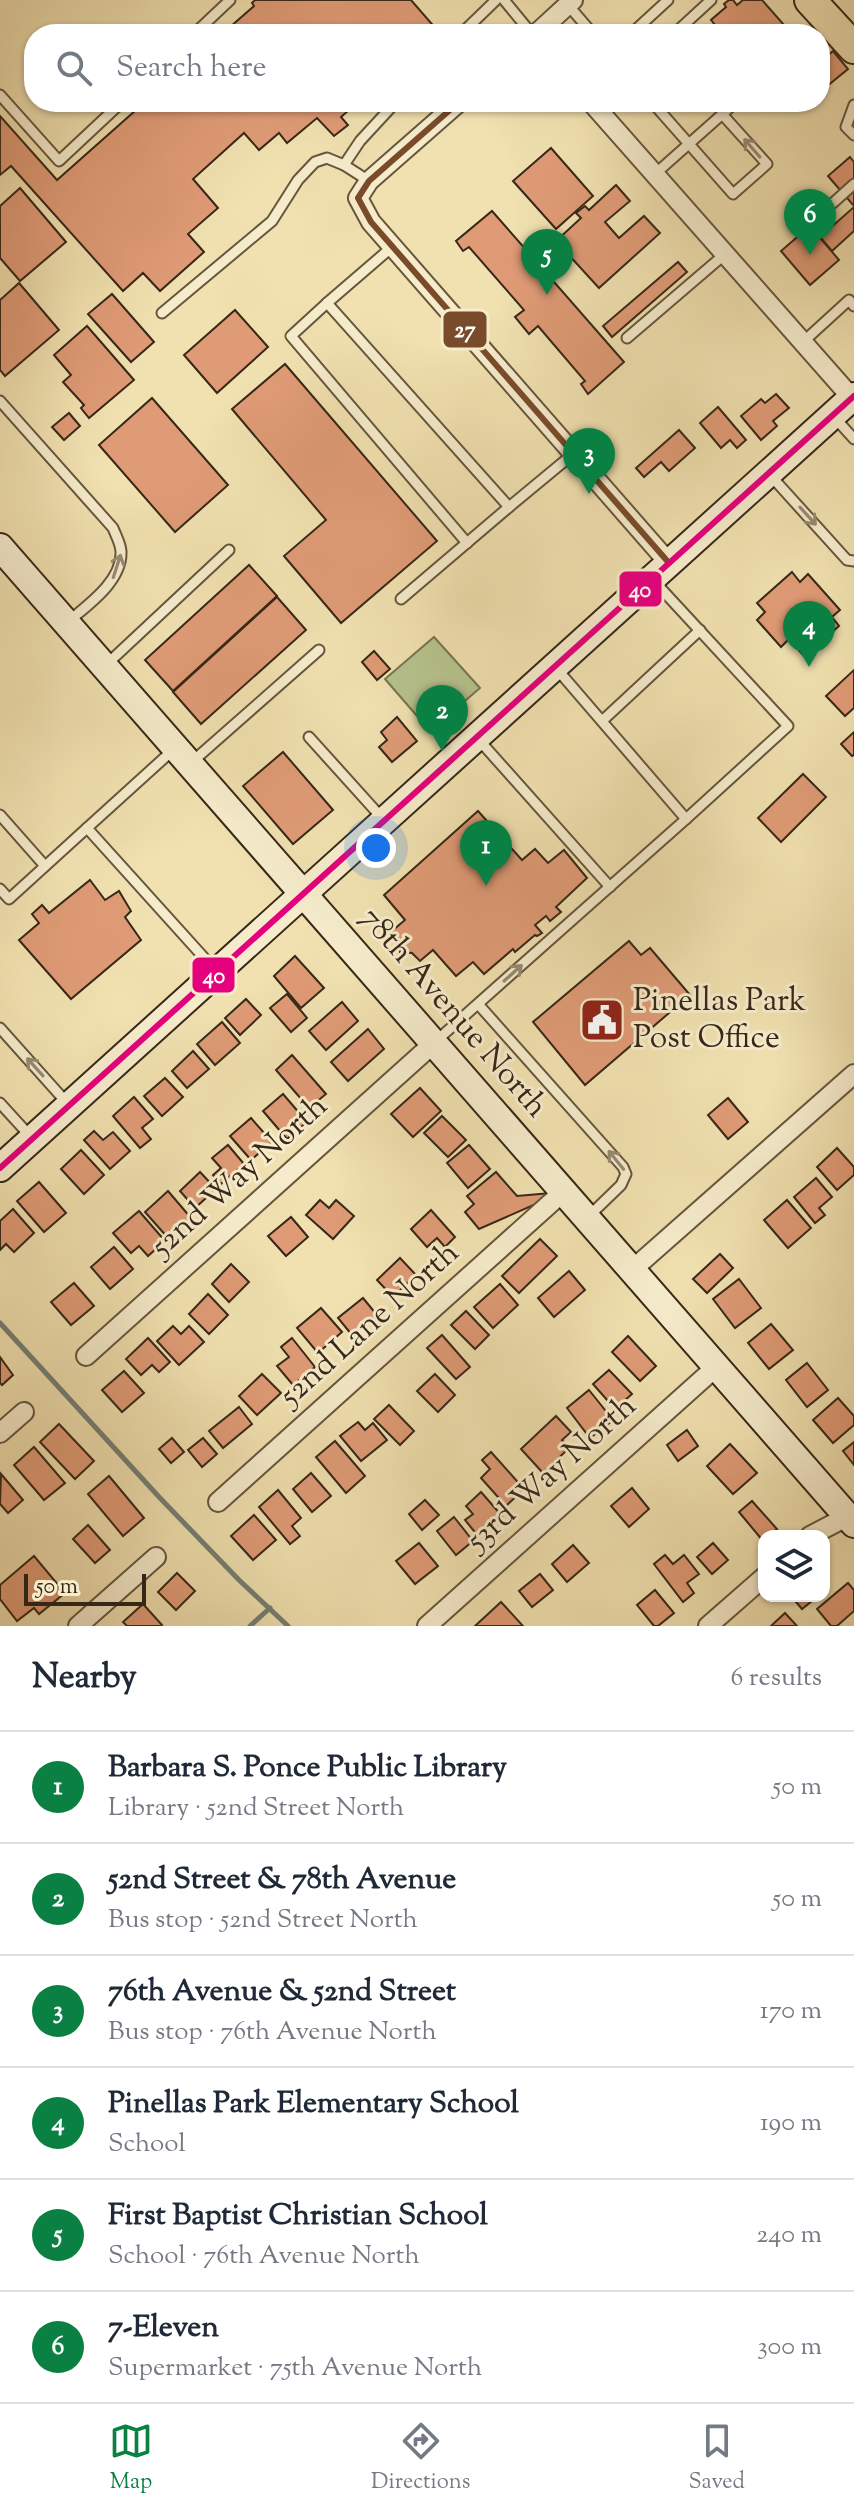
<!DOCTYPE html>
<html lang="en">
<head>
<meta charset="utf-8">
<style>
	:root { --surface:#fff; --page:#f6f6f7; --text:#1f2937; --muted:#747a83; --line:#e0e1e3; --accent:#0b8043 }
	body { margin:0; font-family:"Sorts Mill Goudy",serif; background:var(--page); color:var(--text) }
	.controls { position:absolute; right:24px; bottom:24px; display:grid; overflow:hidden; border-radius:16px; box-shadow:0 2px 6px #0004 }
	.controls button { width:72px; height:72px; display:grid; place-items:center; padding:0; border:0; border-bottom:2px solid var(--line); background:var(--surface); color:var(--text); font:40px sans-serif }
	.scale { position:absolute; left:24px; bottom:20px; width:122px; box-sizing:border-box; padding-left:8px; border:4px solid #372717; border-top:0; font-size:22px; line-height:28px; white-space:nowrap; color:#372717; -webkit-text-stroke:6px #f6eccc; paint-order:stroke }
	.you { position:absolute; left:376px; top:848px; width:28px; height:28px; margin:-20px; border:6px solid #fff; border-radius:50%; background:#1a73e8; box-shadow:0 0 0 12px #1a73e833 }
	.badge { display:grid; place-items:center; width:52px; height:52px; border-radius:50%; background:var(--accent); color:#fff; font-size:26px; font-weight:700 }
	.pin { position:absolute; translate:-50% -66px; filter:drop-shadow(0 2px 4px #0008) }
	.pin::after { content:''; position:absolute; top:42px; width:28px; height:24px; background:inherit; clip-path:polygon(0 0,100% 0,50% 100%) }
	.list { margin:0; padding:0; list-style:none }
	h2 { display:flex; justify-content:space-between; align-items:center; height:104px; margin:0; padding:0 32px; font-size:34px }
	h2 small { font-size:26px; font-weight:400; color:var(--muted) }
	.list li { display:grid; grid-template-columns:52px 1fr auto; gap:24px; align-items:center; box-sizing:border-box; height:112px; padding:0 32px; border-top:2px solid var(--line) }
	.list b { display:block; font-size:30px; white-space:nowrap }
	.list p { margin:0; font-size:26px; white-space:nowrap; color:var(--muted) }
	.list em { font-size:26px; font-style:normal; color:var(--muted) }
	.icon { flex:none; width:44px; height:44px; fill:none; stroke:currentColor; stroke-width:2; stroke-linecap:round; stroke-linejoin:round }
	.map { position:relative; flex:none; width:854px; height:1626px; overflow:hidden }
	.search { position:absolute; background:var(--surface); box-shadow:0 2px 6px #0004; left:24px; right:24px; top:24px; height:88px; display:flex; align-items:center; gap:20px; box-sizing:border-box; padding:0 28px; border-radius:32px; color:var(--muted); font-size:30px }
	.sheet { height:776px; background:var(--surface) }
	nav { display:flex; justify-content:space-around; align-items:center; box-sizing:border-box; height:112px; border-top:2px solid var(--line); background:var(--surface); font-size:22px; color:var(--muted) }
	nav a { display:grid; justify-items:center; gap:4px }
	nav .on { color:var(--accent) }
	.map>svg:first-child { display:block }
</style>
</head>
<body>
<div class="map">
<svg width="854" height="1626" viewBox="0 0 854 1626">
	<rect width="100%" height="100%" fill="#f1e1b0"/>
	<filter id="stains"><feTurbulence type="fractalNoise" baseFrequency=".0025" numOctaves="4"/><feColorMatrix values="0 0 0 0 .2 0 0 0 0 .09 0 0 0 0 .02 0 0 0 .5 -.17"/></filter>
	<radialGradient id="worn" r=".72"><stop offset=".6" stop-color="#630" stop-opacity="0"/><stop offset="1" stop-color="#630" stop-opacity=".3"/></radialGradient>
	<!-- green -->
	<path fill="#b6c38e" stroke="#767552" stroke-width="2" d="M434,637L480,688L430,731L385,679Z"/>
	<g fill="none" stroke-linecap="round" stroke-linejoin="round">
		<!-- stream -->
		<g stroke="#748074" stroke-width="5">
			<path d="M0,1323L160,1498L239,1580L288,1626"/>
			<path d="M250,1626L270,1608"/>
		</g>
	</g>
	<!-- building -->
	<g fill="#df9b76" stroke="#372717" stroke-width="2">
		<path d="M255,0H411L438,31L434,34H222L254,6L252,3Z"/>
		<path d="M729,0H733L737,5L743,0H762L792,34H705L715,25L711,20L726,7L724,4Z"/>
		<path d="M833,51L848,69L820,92V62Z"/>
		<path d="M145,102H358L341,117L348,125L334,136L317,118L287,143L279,133L259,150L244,133L193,179L218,208L188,234L204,252L160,291L143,273L123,291L11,166L0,175V116L57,180Z"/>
		<path d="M551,148L593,196L556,229L513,181Z"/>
		<path d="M850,157L854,162V206L828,176Z"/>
		<path d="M616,185L630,201L605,222L619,238L644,216L660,233L599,288L556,241L581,218L576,213L585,206L589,210Z"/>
		<path d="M20,188L66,242L20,281L0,258V206Z"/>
		<path d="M854,207V231L832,251L820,237Z"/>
		<path d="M492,211L624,362L588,394L581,384L585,381L538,326L529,334L515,317L524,310L469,247L463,251L456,241Z"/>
		<path d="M810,226L839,260L810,285L781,251Z"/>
		<path d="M678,262L687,272L612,337L603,326Z"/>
		<path d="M19,283L59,330L5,376L0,370V300Z"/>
		<path d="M112,294L154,342L131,362L88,314Z"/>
		<path d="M235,310L268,347L217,393L184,355Z"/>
		<path d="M87,326L134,380L89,418L81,408L84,405L63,382L71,375L54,355Z"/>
		<path d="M285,364L437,541L341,623L284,556L326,520L232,409Z"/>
		<path d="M776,394L789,408L773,421L777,426L761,440L741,416L761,399L765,403Z"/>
		<path d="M152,398L228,485L175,532L99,445Z"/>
		<path d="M718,407L746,440L737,448L730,440L721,448L700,423Z"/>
		<path d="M69,413L80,426L64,440L52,427Z"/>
		<path d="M679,430L695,448L669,471L661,462L644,477L636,468Z"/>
		<path d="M249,565L277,596L173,691L145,660Z"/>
		<path d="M792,572L800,582L808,574L840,610L832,617L839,626L805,657L789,639L781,647L757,620L765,612L757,603Z"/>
		<path d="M277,597L306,630L201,724L173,692Z"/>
		<path d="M374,651L390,669L377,680L362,662Z"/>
		<path d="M854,670V708L845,716L826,696Z"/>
		<path d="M397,717L417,741L392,762L379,747L387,740L381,732Z"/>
		<path d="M854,732V755L852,756L841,744Z"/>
		<path d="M283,752L333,810L293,844L243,786Z"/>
		<path d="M803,774L826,797L781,842L758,818Z"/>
		<path d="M478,811L522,860L535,849L548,863L564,850L587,878L556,907L561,912L550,921L546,916L535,925L542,933L537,936L535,935L515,952L513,949L484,974L473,962L456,976L433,950L420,961L412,953L400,952V941L392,931L405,920L384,895Z"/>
		<path d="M90,880L105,900L119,891L131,911L125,917L141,940L71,999L19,940L39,923L32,914L42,905L49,913Z"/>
		<path d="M629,941L641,955L650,948L690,995L585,1085L533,1022Z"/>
		<path d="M295,956L324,988L301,1008L274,976Z"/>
		<path d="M287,994L307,1018L291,1032L270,1008Z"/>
		<path d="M246,999L261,1015L240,1035L225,1018Z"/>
		<path d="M342,1002L358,1021L326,1050L309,1031Z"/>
		<path d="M222,1022L240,1043L215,1065L197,1044Z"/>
		<path d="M368,1029L384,1049L348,1081L331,1062Z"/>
		<path d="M193,1051L209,1069L187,1088L172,1071Z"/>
		<path d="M292,1055L326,1094L309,1108L276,1070Z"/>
		<path d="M165,1078L183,1097L162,1116L144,1096Z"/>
		<path d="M420,1088L441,1111L413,1137L391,1114Z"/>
		<path d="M283,1094L307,1122L287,1139L263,1111Z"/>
		<path d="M134,1097L153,1119L142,1128L151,1139L140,1148L113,1116Z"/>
		<path d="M728,1098L748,1122L728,1139L708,1115Z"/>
		<path d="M442,1116L466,1140L448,1157L424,1133Z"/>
		<path d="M251,1118L272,1142L251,1160L230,1136Z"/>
		<path d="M94,1131L103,1140L113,1132L130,1151L110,1169L84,1140Z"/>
		<path d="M228,1145L244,1164L221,1184L213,1175L221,1168L212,1158Z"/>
		<path d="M469,1145L490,1169L468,1188L447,1163Z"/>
		<path d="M837,1148L854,1167V1175L837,1190L817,1167Z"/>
		<path d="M81,1150L104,1175L84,1194L61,1169Z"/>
		<path d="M200,1172L216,1189L195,1208L180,1191Z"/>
		<path d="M496,1172L517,1196L563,1192L479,1229L465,1212L474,1204L467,1196Z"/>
		<path d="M816,1178L832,1197L819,1208L825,1215L815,1223L794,1197Z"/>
		<path d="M39,1182L66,1213L44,1232L17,1201Z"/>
		<path d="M168,1191L191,1218L168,1238L145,1212Z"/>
		<path d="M320,1200L329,1208L336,1200L354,1216L333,1239L306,1215Z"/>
		<path d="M787,1200L811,1228L788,1248L764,1220Z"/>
		<path d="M13,1209L34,1233L14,1252L6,1244L0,1250V1221Z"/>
		<path d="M431,1210L455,1237L445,1247L437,1238L427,1247L411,1229Z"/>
		<path d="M139,1211L165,1241L148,1256L139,1246L131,1253L113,1233Z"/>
		<path d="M291,1217L308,1237L286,1256L268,1236Z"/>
		<path d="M540,1239L557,1256L519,1293L502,1276Z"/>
		<path d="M114,1247L133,1269L110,1289L91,1267Z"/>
		<path d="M720,1254L733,1268L707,1293L693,1279Z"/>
		<path d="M400,1258L416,1275L393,1297L377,1280Z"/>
		<path d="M231,1264L249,1282L229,1302L212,1284Z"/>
		<path d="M569,1271L585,1290L554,1317L538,1298Z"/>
		<path d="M739,1279L761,1308L735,1328L713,1299Z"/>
		<path d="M74,1283L94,1306L71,1325L51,1302Z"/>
		<path d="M500,1284L518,1305L493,1328L474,1307Z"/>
		<path d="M208,1294L228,1315L209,1334L189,1314Z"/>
		<path d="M363,1298L377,1315L352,1335L338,1318Z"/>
		<path d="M321,1308L342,1332L318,1353L297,1328Z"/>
		<path d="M466,1311L489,1335L475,1349L451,1325Z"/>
		<path d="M771,1324L793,1350L769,1369L748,1343Z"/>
		<path d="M173,1326L181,1334L189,1326L204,1342L179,1365L157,1341Z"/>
		<path d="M442,1335L470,1367L456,1379L427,1348Z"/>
		<path d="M628,1336L656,1366L640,1381L612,1352Z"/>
		<path d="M148,1338L170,1362L159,1372L152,1365L141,1375L126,1359Z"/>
		<path d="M292,1338L315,1367L293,1385L277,1366L289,1357L281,1347Z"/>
		<path d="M0,1357L13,1375L2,1385L0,1383Z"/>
		<path d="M807,1363L828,1390L807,1407L786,1380Z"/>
		<path d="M609,1370L632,1394L615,1409L593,1384Z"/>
		<path d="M124,1371L144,1393L122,1412L102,1390Z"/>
		<path d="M262,1374L281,1393L257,1415L239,1396Z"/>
		<path d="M435,1374L455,1395L438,1412L417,1391Z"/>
		<path d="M589,1390L613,1420L590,1438L567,1408Z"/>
		<path d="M838,1398L854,1416V1425L833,1443L813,1420Z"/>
		<path d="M389,1405L414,1431L400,1445L374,1419Z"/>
		<path d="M239,1407L252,1424L223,1448L209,1431Z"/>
		<path d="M556,1416L571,1432L562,1440L569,1448L543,1473L521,1449Z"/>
		<path d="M358,1422L365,1430L373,1423L387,1440L361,1461L340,1436Z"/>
		<path d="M59,1424L94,1461L75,1479L40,1442Z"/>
		<path d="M687,1430L698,1446L678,1461L667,1445Z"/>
		<path d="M172,1438L184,1452L171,1463L159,1449Z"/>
		<path d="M203,1438L217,1454L202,1467L188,1450Z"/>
		<path d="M335,1441L365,1476L346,1493L316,1457Z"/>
		<path d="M854,1442V1465L843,1451Z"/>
		<path d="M730,1444L757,1473L733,1494L707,1466Z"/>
		<path d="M34,1447L65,1483L44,1500L14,1465Z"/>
		<path d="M491,1452L524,1489L506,1506L481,1478L490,1469L482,1460Z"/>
		<path d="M311,1473L331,1496L312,1512L293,1489Z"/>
		<path d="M1,1474L23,1500L8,1513L0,1504Z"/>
		<path d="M109,1476L144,1518L123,1536L88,1494Z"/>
		<path d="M632,1488L649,1509L629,1527L611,1506Z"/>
		<path d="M278,1490L301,1518L292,1526L300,1536L290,1544L259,1507Z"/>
		<path d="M481,1492L502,1516L478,1536L465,1520L473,1514L466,1506Z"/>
		<path d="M425,1500L439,1515L422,1530L409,1514Z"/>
		<path d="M752,1501L777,1529L768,1536H764L763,1541L739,1512Z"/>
		<path d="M254,1515L276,1540L253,1560L231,1536Z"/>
		<path d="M454,1517L473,1541L456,1555L437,1531Z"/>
		<path d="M88,1525L110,1550L95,1563L73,1539Z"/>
		<path d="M419,1543L438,1566L415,1584L396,1561Z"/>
		<path d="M713,1543L728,1560L712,1574L697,1557Z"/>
		<path d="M573,1545L589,1563L567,1582L552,1564Z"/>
		<path d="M665,1555L673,1564L684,1555L699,1574L687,1583L694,1593L683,1602L654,1564Z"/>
		<path d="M34,1556L65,1593L39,1614L34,1608L17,1621L0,1599V1585Z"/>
		<path d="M177,1573L195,1591L176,1610L158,1592Z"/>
		<path d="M540,1574L553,1590L532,1607L519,1591Z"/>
		<path d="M848,1583L854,1590V1611L837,1626H831L817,1609Z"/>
		<path d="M655,1590L674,1613L658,1626H654L637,1605Z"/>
		<path d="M791,1596H818L802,1609Z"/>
		<path d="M501,1602L523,1626H475Z"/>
		<path d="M143,1604L162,1625L161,1626H127L123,1622Z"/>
		<path d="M785,1613L797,1626H771Z"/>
	</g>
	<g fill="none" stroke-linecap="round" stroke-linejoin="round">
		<!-- lane casing -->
		<g stroke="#66563d" stroke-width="13">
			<g id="lane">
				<path d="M504,0L532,34"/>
				<path d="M568,5L593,34"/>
				<path d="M194,34L230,0"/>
				<path d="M461,34L496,0"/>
				<path d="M631,34L668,0"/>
				<path d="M674,34L711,0"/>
				<path d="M0,95L59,161L122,102"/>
				<path d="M652,102L733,194L767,164L722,114"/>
				<path d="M854,105L846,127L854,135"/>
				<path d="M344,165L360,141L396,102"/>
				<path d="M655,174L736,102"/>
				<path d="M833,203L854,184"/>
				<path d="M392,247L327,303L509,507L573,454"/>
				<path d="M327,303L291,336L467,543"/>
				<path d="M162,313L272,221L298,180L315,162L327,158L344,165L369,181"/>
				<path d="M627,338L725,254"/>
				<path d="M803,342L849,300L854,306"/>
				<path d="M0,401L113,528C116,536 121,544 121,552C122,581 89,604 69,621"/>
				<path d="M835,418L854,439"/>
				<path d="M771,476L847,560L854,561"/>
				<path d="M653,580L788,726L686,819"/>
				<path d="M401,599L509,507"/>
				<path d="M107,664L229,550"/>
				<path d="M602,721L700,630"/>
				<path d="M309,737L382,818"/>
				<path d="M479,740L610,887"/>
				<path d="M173,750L87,828L216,971"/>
				<path d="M192,762L319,650"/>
				<path d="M0,815L45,866"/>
				<path d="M0,889L9,899L87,828"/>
				<path d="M478,1004L623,1167L626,1174L621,1185L589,1216"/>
				<path d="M0,1028L67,1103"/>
				<path d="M436,1041L686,819L556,668"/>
				<path d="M0,1103L30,1136"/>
			</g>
		</g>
		<!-- street casing -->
		<g stroke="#66563d" stroke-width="22">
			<g id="street">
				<path d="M536,34L573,0"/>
				<path d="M459,102L369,181L358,198L371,222L669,563"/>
				<path d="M591,102L852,398"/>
				<path d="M632,1270L854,1074"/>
				<path d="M86,1356L434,1043"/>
				<path d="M0,1433L24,1412"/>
				<path d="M218,1502L563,1192"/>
				<path d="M810,1536L854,1513"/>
				<path d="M78,1626L156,1557"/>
				<path d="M427,1626L716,1367"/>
				<path d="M708,1626L764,1577"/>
			</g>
		</g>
		<!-- secondary casing -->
		<g stroke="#372717" stroke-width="30">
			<g id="secondary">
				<path d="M0,547L854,1524"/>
				<path d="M0,1168L854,396"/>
			</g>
		</g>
		<!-- primary casing -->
		<g stroke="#372717" stroke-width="34">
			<path id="primary" d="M810,0L854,48"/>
		</g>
		<!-- lane -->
		<use href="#lane" stroke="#f6eccc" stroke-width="9"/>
		<!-- street -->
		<use href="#street" stroke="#f6eccc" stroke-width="18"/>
		<!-- secondary -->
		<use href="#secondary" stroke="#f6eccc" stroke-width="26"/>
		<!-- primary -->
		<use href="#primary" stroke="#f1e1b0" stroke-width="30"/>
		<!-- bus-1 casing -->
		<g stroke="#f6eccc" stroke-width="12">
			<path id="bus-1" d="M459,102L369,181L358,198L371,222L669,563"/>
		</g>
		<!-- bus-2 casing -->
		<g stroke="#f6eccc" stroke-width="12">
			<path id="bus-2" d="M0,1168L854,396"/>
		</g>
		<!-- bus-1 -->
		<use href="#bus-1" stroke="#7a4b2a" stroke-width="6"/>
		<!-- bus-2 -->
		<use href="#bus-2" stroke="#e5007d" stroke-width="6"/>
	</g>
	<!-- one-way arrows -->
	<defs><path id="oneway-shaft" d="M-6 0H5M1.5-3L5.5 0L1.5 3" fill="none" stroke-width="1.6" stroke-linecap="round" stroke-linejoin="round" transform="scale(2)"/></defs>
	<g stroke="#968a72">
		<use href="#oneway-shaft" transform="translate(752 148) rotate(-131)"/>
		<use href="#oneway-shaft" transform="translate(808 516) rotate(48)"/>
		<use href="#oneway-shaft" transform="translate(117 566) rotate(-72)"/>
		<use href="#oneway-shaft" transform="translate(513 973) rotate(-42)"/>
		<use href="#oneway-shaft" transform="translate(35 1067) rotate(-132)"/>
		<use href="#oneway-shaft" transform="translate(616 1160) rotate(-129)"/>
	</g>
	<!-- icons -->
	<defs>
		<g id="civic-square" transform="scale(2.3)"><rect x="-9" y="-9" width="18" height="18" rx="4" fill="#8f2418" stroke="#f6eccc"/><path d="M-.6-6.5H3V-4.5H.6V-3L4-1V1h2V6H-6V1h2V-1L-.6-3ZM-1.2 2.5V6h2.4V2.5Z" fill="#fff"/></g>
	</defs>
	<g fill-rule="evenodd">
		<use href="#civic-square" x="602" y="1020"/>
	</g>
	<g text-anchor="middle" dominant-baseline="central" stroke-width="6" stroke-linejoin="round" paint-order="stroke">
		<!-- poi labels -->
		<g font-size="32" fill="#372717" stroke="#f6eccc" text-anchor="start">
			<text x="633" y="1002">Pinellas Park<tspan x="633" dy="37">Post Office</tspan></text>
		</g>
		<!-- street labels -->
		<g font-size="32" fill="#372717" stroke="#f6eccc">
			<text transform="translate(453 1013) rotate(49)">78th Avenue North</text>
			<text transform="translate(240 1177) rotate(-42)">52nd Way North</text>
			<text transform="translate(370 1325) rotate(-42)">52nd Lane North</text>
			<text transform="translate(552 1474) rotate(-42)">53rd Way North</text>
		</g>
	</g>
	<g stroke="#f6eccc" stroke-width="3">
		<rect x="442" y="310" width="46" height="39" rx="8" fill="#7a4b2a"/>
		<rect x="618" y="570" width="45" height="38" rx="8" fill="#e5007d"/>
		<rect x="191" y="956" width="45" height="38" rx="8" fill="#e5007d"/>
	</g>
	<g font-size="22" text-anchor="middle" font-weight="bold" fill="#fff">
		<text x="465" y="337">27</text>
		<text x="640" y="597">40</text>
		<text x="214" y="983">40</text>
	</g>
	<rect width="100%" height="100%" filter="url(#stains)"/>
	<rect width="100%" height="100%" fill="url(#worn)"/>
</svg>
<div class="controls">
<button><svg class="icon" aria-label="layers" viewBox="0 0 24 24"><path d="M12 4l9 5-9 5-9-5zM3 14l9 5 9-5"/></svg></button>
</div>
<div class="scale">50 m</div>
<div class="you"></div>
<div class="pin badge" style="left:486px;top:886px">1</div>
<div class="pin badge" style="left:442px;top:751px">2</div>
<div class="pin badge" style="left:589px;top:494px">3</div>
<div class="pin badge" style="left:809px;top:667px">4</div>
<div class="pin badge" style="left:547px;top:295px">5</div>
<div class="pin badge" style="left:810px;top:255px">6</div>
<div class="search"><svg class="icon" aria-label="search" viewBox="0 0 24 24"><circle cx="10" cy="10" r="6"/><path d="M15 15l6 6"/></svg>Search here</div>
</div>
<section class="sheet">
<h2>Nearby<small>6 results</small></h2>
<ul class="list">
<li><span class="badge">1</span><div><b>Barbara S. Ponce Public Library</b><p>Library · 52nd Street North</p></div><em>50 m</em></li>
<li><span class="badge">2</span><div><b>52nd Street &amp; 78th Avenue</b><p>Bus stop · 52nd Street North</p></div><em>50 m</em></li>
<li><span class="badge">3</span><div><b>76th Avenue &amp; 52nd Street</b><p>Bus stop · 76th Avenue North</p></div><em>170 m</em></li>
<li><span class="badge">4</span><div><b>Pinellas Park Elementary School</b><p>School</p></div><em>190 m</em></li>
<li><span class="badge">5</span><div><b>First Baptist Christian School</b><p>School · 76th Avenue North</p></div><em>240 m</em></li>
<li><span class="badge">6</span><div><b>7-Eleven</b><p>Supermarket · 75th Avenue North</p></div><em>300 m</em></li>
</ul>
</section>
<nav>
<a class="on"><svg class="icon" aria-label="map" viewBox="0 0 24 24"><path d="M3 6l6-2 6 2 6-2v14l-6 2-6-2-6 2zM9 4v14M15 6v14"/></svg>Map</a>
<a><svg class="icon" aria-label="directions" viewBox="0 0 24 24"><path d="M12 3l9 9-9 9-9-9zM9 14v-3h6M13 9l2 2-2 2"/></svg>Directions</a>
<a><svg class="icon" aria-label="saved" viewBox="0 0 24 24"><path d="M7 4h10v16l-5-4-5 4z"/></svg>Saved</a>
</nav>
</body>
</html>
